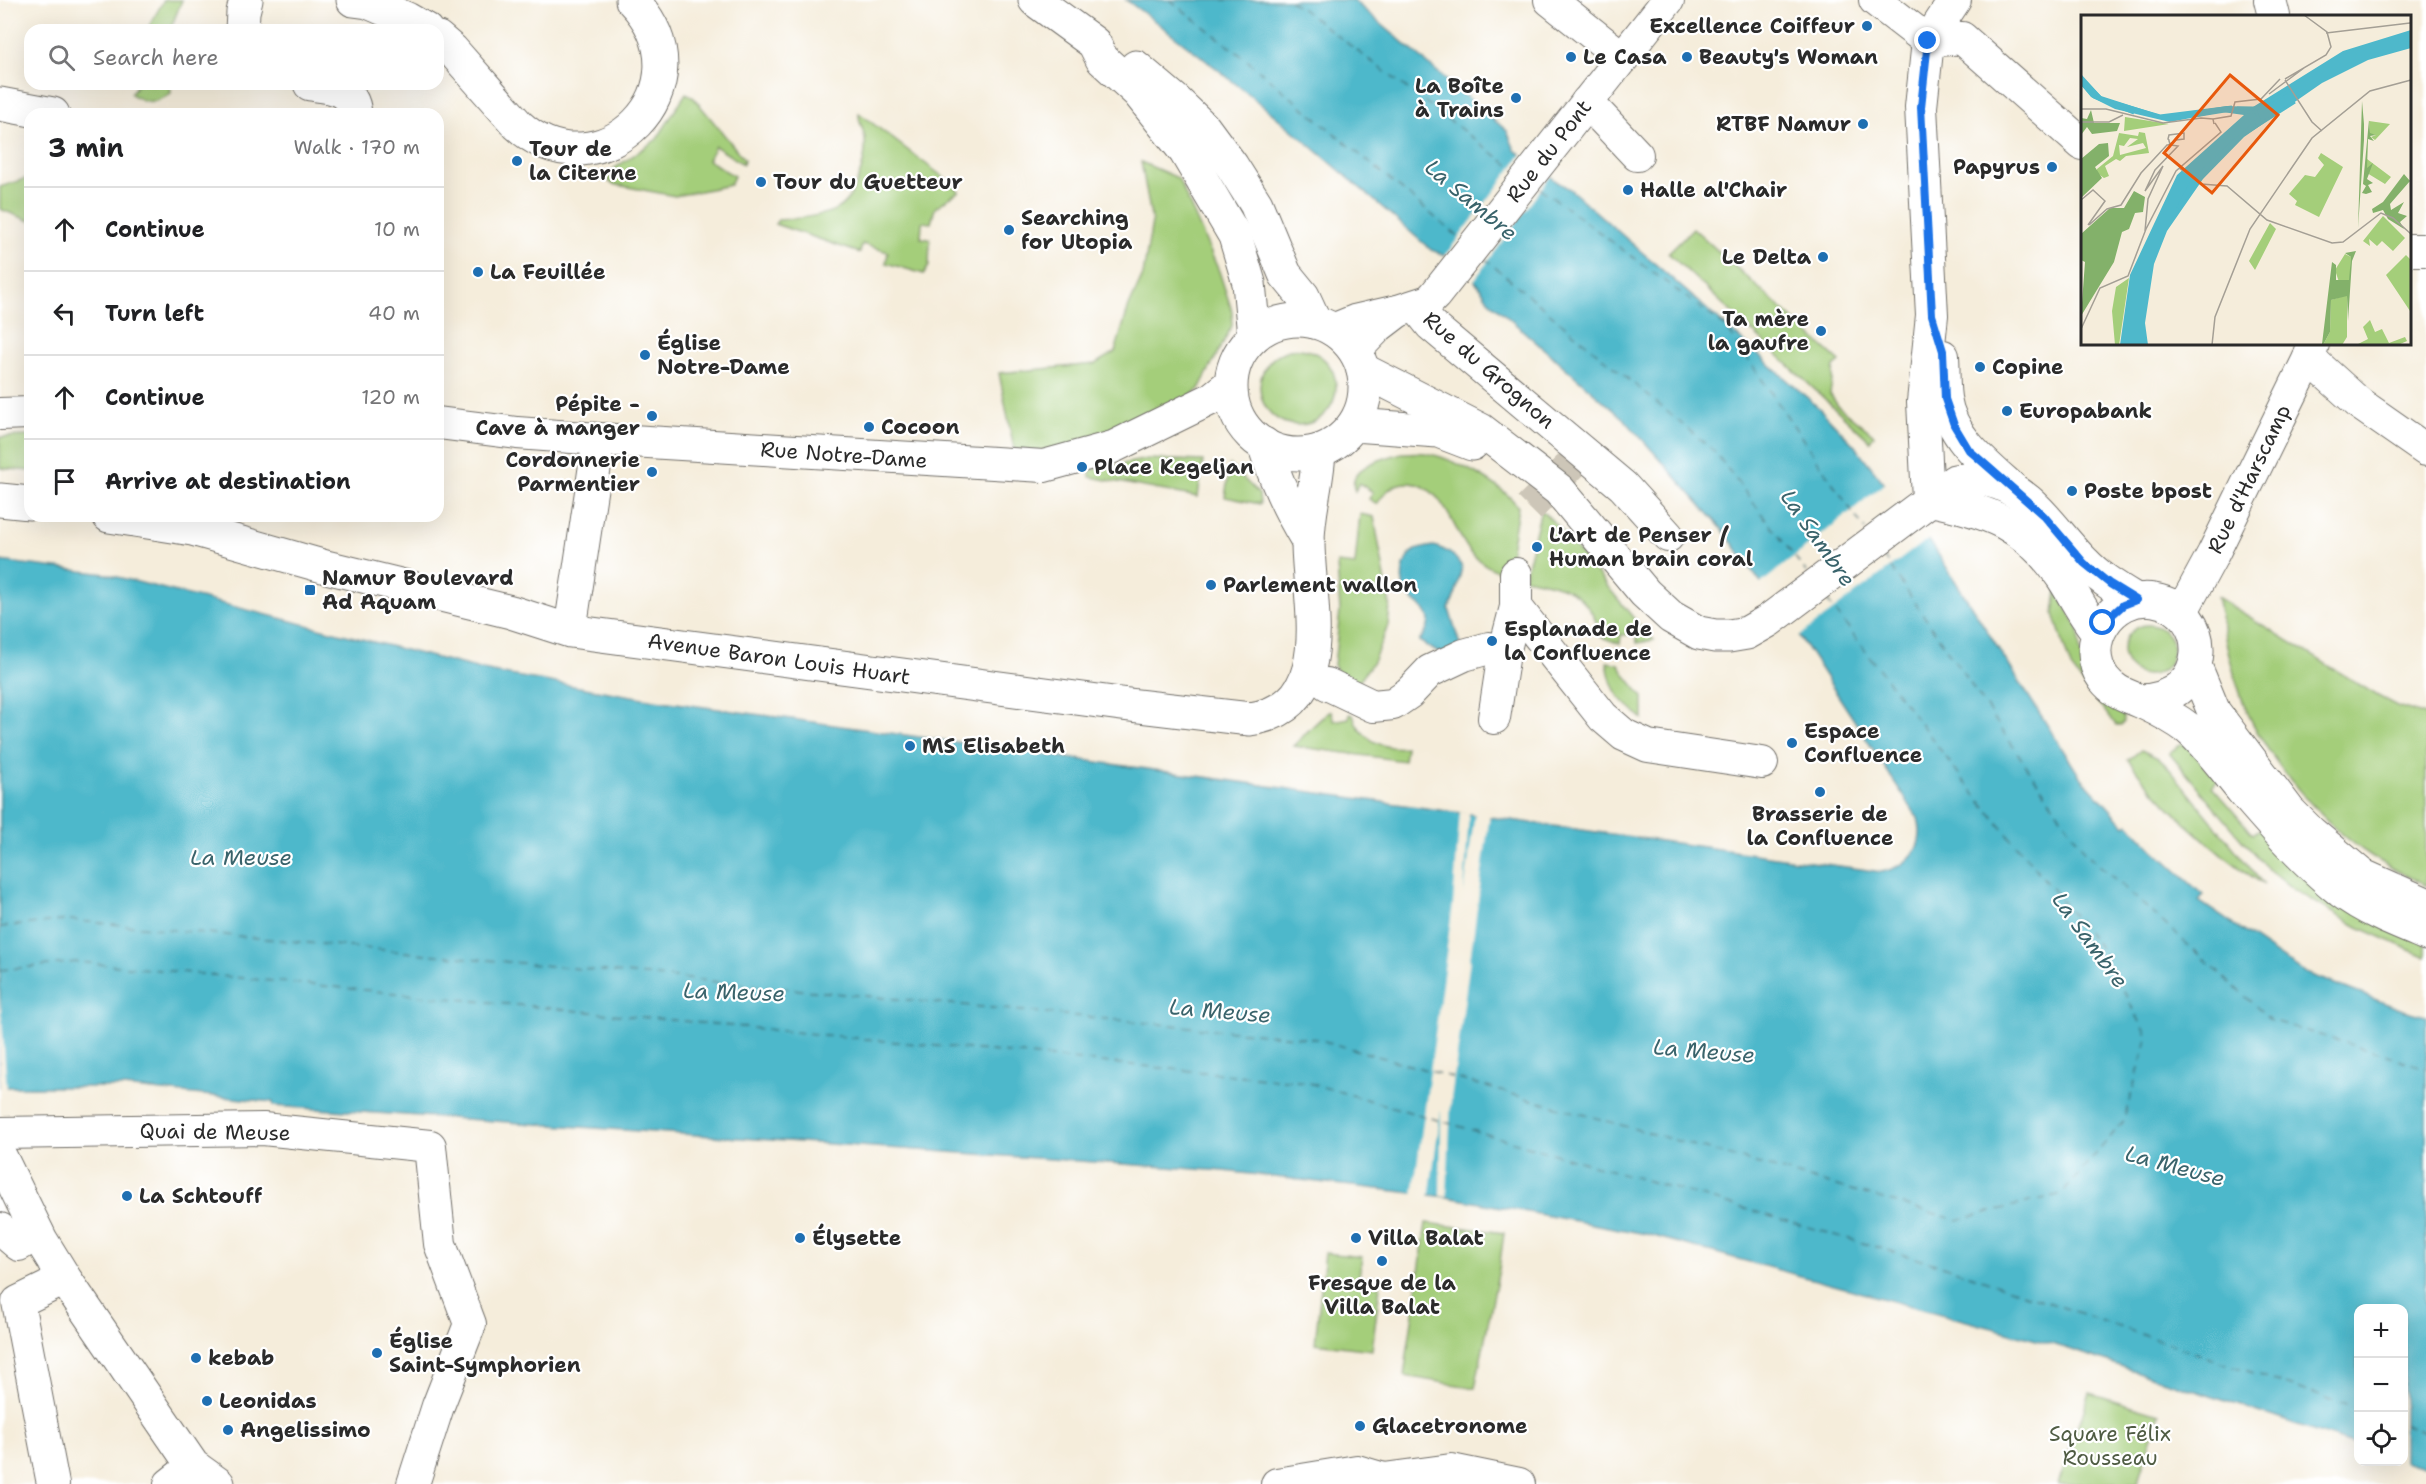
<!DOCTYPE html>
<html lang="en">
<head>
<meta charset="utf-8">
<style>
	:root { --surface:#fff; --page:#f6f6f6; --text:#202124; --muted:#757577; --line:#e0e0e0 }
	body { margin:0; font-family:"Shantell Sans",sans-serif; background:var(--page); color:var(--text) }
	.controls { position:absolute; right:18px; bottom:18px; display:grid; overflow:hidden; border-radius:12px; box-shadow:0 6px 24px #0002 }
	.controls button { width:54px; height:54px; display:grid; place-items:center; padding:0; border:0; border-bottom:2px solid var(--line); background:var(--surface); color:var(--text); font:30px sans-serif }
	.stop { position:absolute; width:18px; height:18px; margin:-14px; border:4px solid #1a73e8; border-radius:50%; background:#fff }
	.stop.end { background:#1a73e8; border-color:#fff; box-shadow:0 2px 6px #0008 }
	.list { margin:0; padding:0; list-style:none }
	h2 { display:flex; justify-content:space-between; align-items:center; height:78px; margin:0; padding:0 24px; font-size:26px }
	h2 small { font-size:20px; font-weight:400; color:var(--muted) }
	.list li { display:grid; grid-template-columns:39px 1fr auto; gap:18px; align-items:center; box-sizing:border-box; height:84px; padding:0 24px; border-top:2px solid var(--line) }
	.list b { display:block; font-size:22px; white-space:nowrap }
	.list em { font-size:20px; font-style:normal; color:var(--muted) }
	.icon { flex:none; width:33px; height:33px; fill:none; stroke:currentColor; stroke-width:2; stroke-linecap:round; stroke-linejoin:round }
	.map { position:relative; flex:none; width:2426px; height:1484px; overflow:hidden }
	.search { position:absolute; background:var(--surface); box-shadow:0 6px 24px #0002; left:24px; top:24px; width:420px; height:66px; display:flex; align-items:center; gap:15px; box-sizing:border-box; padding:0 21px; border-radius:18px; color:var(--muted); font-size:22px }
	.panel { position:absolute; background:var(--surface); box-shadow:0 6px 24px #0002; left:24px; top:108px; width:420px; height:414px; border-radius:18px }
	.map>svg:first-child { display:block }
</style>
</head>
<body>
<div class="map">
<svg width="2426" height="1484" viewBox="0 0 2426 1484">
	<rect width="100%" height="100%" fill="#fff"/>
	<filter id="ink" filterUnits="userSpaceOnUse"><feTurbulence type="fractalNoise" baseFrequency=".0167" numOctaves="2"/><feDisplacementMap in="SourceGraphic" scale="12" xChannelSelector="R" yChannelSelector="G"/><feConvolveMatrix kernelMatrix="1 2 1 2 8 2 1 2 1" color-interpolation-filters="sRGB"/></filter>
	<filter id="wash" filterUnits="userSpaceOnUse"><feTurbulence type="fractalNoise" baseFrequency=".008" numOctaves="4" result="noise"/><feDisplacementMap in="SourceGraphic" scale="24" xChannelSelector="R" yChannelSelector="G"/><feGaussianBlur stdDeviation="1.35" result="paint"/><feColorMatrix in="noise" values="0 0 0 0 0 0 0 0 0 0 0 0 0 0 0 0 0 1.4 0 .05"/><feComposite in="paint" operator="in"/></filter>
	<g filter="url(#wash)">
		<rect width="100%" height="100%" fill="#f5eddb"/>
		<!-- green -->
		<g fill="#a4ce7a" stroke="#687c52" stroke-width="1.5">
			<path d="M164,0H182L170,30H147Z"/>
			<path d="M137,84H170L171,93C155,104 146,104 131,94Z"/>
			<path d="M686,93L694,98L744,159L743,164L715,146L708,160L734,176L730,185L675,196L612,184L608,180L615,168L657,139Z"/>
			<path d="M859,113L955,186L959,191L935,208L931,223L922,222L921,238L930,239L929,266L924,274L886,263L888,252L862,244L860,253L775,224L778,220C793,219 826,216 838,208C856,197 867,159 865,139C864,130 858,121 859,113Z"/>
			<path d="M1141,162L1178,178L1219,271L1232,311V326L1199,389L1178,405L1054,453L1014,449L999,373L1095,364L1115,352L1129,306L1143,275L1152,222Z"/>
			<path d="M30,177V221L0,209V187Z"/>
			<path d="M1693,228L1840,362L1834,367L1830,394L1838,406L1874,435L1870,441L1668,253Z"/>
			<circle cx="1298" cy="387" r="38"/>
			<path d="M30,436V471L0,468V437Z"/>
			<path d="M1402,453C1409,453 1418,452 1425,453C1451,457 1504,485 1518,507L1507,576C1495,570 1481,564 1472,554C1453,532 1444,485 1410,483C1393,482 1386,491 1377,504L1369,499L1373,492L1359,483L1355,491C1345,467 1385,458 1402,453Z"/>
			<path d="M1148,459L1203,461L1198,497L1090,477V470Z"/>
			<path d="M1230,465L1259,494L1260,504L1225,497Z"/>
			<path d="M1541,510L1556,524L1641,627L1654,640L1637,643L1636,634L1621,635L1620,644L1601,637C1590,592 1565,585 1524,578Z"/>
			<path d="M1360,514L1374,517L1390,605L1389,616L1388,626L1373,662L1356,685L1338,672L1334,665L1340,611L1337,563L1355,565Z"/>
			<path d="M2057,590L2079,630L2080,650L2091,689L2110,708L2123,715L2124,722L2121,725H2116L2111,719L2071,668L2054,614Z"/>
			<path d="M2217,597L2378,696L2397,706L2426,715V886C2409,876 2390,868 2373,857C2325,827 2265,758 2244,704C2231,670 2224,633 2217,597Z"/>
			<circle cx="2148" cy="650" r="25"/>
			<path d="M1607,662L1619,664L1626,676L1643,697V719C1620,700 1611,693 1607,662Z"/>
			<path d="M1331,711L1334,721L1349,718L1350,714L1353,715C1360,739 1383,750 1406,747L1404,761L1293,746C1304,736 1320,717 1331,711Z"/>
			<path d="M2183,743L2218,780L2212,787L2253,834L2261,828L2426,944V957L2358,927L2294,890L2268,869L2249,848L2169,753Z"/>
			<path d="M2141,750L2158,758L2167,766L2264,885C2214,851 2165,809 2128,760Z"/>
			<path d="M1426,1223L1504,1233L1499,1269L1475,1388L1404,1376Z"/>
			<path d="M1325,1253L1362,1257L1358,1283L1380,1285L1372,1350L1315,1343Z"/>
			<path d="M2090,1393L2159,1414L2137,1484H2058Z"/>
		</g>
		<!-- water -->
		<g fill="#4eb8cb" stroke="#3c727b" stroke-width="1.5">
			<path d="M1126,0H1353L1507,131L1515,150L1559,183L1570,189L1818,407L1854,445L1931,543L2079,775L2125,825L2128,823L2154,850L2203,895L2199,901L2303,972L2403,1010L2426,1016V1467L2404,1460V1308H2358V1445L2066,1348L1646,1234L1447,1197L1224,1171L273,1106V1102L123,1087H0V561L106,574L492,672L655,700L1882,872C1909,866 1926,847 1918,818L1803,642L1723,530L1625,420L1488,300C1476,278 1455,257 1431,250C1331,162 1234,78 1126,0Z"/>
			<path d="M1434,546C1447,550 1455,555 1462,567L1456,592L1449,609L1460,645L1450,660L1419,641C1425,634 1431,625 1428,616C1424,606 1415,603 1409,596C1398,585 1401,558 1416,550C1421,548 1428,547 1434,546Z"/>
		</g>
		<!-- pier -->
		<g fill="#f5eddb">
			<path d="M1523,153L1552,174L1473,282L1444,257Z"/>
			<path d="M1887,482L1931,539L1922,543L1797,638L1759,585Z"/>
			<path d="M1475,811L1490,813L1451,1099L1447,1197L1440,1196L1441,1110L1429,1198L1413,1195L1453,904L1460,812L1469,813L1464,893Z"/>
			<path d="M0,997L7,1090H0Z"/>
		</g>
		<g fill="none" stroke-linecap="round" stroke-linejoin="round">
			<!-- ferry -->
			<g stroke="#39636b" stroke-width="1.5" stroke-dasharray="8 6" stroke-linecap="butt">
				<path d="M1170,0L1243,57L1461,239"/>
				<path d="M1290,0L1514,169"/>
				<path d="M1540,188L1726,327L1865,530"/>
				<path d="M1484,258L1714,451L1807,573"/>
				<path d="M1883,556L2086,853L2271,1020L2426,1068"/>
				<path d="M0,927L69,920L1317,1039L1957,1220L2062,1194L2123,1122L2148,1037L2102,950L1964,781L1826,599"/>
				<path d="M0,970L78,962L1306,1082L1946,1267L2358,1409"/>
				<path d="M2404,1424L2426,1432"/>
			</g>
		</g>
	</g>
	<g filter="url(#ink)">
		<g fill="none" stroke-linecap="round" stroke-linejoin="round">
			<!-- street-tunnel -->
			<path stroke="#cdc6b8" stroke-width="32" stroke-dasharray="32 16" stroke-linecap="butt" d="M1529,508L1576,460"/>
			<!-- street casing -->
			<g stroke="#726f69" stroke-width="34">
				<g id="street">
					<path d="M1550,0L1623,58"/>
					<path d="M1875,0L1928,41"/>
					<path d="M2270,0L2274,16"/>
					<path d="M1928,41L1962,38L2082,144"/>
					<path d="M1587,102L1637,155"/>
					<path d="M2410,250H2426"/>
					<path d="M1416,306L1431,325L1623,486L1668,536"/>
					<path d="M1395,312L1429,301L1435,295L1668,0"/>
					<path d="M1943,356C1944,370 1943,384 1945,398C1951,438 1984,463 2013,489"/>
					<path d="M2309,358L2360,404L2426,450"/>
					<path d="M0,414L30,413"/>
					<path d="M438,423L517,433L599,439L1044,466L1113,447L1211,399L1231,383"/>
					<path d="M1928,499L1923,402L1932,315L1921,107L1928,41L1955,0"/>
					<path d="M1516,607L1603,717L1624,735L1648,746L1762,763"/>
					<path d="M2181,613L2213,554L2309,358L2313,344"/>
					<path d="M570,631L599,439"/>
					<path d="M1327,684L1373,706L1393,704L1409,693L1430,671L1464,655L1489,648L1504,653"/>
					<path d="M1494,718L1504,653L1516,607V574"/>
					<path d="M0,1133L263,1129L430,1146L440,1244L470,1324L438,1406L413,1484"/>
					<path d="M0,1229L19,1245L38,1233"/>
					<path d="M53,1484L18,1302L65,1279"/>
					<path d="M170,1484L193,1466"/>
					<path d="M1277,1484L1357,1471L1384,1479L1451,1470L1519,1484"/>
				</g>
			</g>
			<!-- secondary casing -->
			<g stroke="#726f69" stroke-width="35">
				<g id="secondary">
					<path d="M353,0L368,2L407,19L426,30"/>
					<path d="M1035,0L1094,43L1102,59L1138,92L1185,151L1235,236L1249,283L1254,336"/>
					<path d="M242,30L243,12L246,0"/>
					<path d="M438,38L452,50L518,125C598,199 716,87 632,0"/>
					<path d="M1136,67L1175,100L1204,128L1232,166L1256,204L1285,274L1303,296L1315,322"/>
					<path d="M310,84C331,87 353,87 355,114"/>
					<path d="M0,104L53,114"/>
					<path d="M1334,330L1356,321L1395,312"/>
					<path d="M1355,350L1378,326L1395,313"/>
					<path d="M0,1156L41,1240L65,1279L193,1466L218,1484"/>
				</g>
			</g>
			<!-- primary casing -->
			<g stroke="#726f69" stroke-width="35">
				<g id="primary">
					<circle cx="1298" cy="387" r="67"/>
					<path d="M1363,370L1481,430L1559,490L1645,593L1671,617L1699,633L1715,636H1729L1747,633L1768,621L1955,481C1965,480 1977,478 1987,480C2032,489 2054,533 2084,562C2099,578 2118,589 2136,600"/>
					<path d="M1354,425L1438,431L1472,444"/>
					<path d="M1264,444C1275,480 1289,510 1308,541"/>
					<path d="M1928,499C1989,511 2026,524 2063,578C2075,596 2084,616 2098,632"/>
					<path d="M0,500L30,503"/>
					<path d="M109,516L192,529L326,567L511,612L570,631L1121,704L1250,719C1339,706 1308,604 1308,542C1308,511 1318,481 1319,451"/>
					<path d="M2195,666L2214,712L2289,811L2311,833L2361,875L2426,904"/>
					<path d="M2140,701C2213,699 2214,610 2154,600C2112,593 2078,644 2104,679C2115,693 2127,695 2142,702C2157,709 2176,719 2189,729C2207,744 2227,772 2243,791C2273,826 2305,862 2341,891C2366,910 2397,922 2426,934"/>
				</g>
			</g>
			<!-- street -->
			<use href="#street" stroke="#fff" stroke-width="32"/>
			<!-- secondary -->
			<use href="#secondary" stroke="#fff" stroke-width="33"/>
			<!-- primary -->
			<use href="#primary" stroke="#fff" stroke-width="33"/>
		</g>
	</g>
	<g fill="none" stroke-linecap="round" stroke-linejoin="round" filter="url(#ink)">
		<!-- route -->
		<path stroke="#1a73e8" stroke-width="8" d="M1928,41L1921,107L1932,315L1943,351L1945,399L1954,425L1969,450L2044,516L2084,563L2110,584L2136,600L2123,605L2103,623"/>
	</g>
	<!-- markers -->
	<g fill="#1f6fb2" stroke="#fff" stroke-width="2">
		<circle cx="1867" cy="26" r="6"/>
		<circle cx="1571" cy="57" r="6"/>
		<circle cx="1687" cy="57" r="6"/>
		<circle cx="1516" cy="98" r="6"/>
		<circle cx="1863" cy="124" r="6"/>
		<circle cx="517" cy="161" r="6"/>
		<circle cx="2052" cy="167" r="6"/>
		<circle cx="761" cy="182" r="6"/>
		<circle cx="1628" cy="190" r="6"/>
		<circle cx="1009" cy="230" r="6"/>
		<circle cx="1823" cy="257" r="6"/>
		<circle cx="478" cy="272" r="6"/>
		<circle cx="1821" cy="331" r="6"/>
		<circle cx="645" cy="355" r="6"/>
		<circle cx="1980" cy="367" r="6"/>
		<circle cx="2007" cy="411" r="6"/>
		<circle cx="652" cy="416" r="6"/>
		<circle cx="869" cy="427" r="6"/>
		<circle cx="1082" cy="467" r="6"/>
		<circle cx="652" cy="472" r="6"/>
		<circle cx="2072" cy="491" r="6"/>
		<circle cx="1537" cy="547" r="6"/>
		<circle cx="1211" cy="585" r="6"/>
		<rect x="304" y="584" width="12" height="12" rx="3"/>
		<circle cx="1492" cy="641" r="6"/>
		<circle cx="1792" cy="743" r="6"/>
		<circle cx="910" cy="746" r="6"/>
		<circle cx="1820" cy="792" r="6"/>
		<circle cx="127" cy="1196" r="6"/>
		<circle cx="800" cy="1238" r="6"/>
		<circle cx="1356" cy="1238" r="6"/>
		<circle cx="1382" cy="1261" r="6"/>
		<circle cx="377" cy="1353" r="6"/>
		<circle cx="196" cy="1358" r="6"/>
		<circle cx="207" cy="1401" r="6"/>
		<circle cx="1360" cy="1426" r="6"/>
		<circle cx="228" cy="1430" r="6"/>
	</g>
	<g text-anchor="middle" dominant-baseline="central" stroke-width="4.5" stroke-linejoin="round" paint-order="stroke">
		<!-- poi labels -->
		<g font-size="21" font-weight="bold" fill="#2b2b2b" stroke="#fff" text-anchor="start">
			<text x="1855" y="26" text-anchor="end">Excellence Coiffeur</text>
			<text x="1583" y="57">Le Casa</text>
			<text x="1699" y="57">Beauty's Woman</text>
			<text x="1504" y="86" text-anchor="end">La Boîte<tspan x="1504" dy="24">à Trains</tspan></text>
			<text x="1851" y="124" text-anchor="end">RTBF Namur</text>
			<text x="529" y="149">Tour de<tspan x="529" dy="24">la Citerne</tspan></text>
			<text x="2040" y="167" text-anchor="end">Papyrus</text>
			<text x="773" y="182">Tour du Guetteur</text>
			<text x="1640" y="190">Halle al'Chair</text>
			<text x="1021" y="218">Searching<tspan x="1021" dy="24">for Utopia</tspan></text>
			<text x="1811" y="257" text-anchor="end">Le Delta</text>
			<text x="490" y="272">La Feuillée</text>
			<text x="1809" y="319" text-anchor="end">Ta mère<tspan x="1809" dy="24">la gaufre</tspan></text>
			<text x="657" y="343">Église<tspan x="657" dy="24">Notre-Dame</tspan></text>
			<text x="1992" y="367">Copine</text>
			<text x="640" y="404" text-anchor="end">Pépite -<tspan x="640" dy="24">Cave à manger</tspan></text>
			<text x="2019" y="411">Europabank</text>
			<text x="881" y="427">Cocoon</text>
			<text x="640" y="460" text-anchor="end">Cordonnerie<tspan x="640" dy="24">Parmentier</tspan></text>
			<text x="1094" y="467">Place Kegeljan</text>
			<text x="2084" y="491">Poste bpost</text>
			<text x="1549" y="535">L'art de Penser /<tspan x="1549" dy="24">Human brain coral</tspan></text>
			<text x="322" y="578">Namur Boulevard<tspan x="322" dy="24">Ad Aquam</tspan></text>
			<text x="1223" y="585">Parlement wallon</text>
			<text x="1504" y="629">Esplanade de<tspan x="1504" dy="24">la Confluence</tspan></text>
			<text x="1804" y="731">Espace<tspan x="1804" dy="24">Confluence</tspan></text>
			<text x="922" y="746">MS Elisabeth</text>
			<text x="1820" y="814" text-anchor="middle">Brasserie de<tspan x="1820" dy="24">la Confluence</tspan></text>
			<text x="139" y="1196">La Schtouff</text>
			<text x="812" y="1238">Élysette</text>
			<text x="1368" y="1238">Villa Balat</text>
			<text x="1382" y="1283" text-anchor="middle">Fresque de la<tspan x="1382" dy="24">Villa Balat</tspan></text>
			<text x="389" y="1341">Église<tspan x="389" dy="24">Saint-Symphorien</tspan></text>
			<text x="208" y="1358">kebab</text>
			<text x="219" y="1401">Leonidas</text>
			<text x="1372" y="1426">Glacetronome</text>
			<text x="240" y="1430">Angelissimo</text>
		</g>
		<!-- street labels -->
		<g font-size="21" fill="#2b2b2b" stroke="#fff">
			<text transform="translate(1549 151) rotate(-52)">Rue du Pont</text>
			<text transform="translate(1489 370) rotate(41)">Rue du Grognon</text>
			<text transform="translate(844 455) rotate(4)">Rue Notre-Dame</text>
			<text transform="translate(2249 479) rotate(-64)">Rue d'Harscamp</text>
			<text transform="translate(779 659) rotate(8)">Avenue Baron Louis Huart</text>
			<text transform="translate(215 1132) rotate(1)">Quai de Meuse</text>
		</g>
		<!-- park labels -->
		<g font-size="21" fill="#4f5c43" stroke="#fff">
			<text x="2110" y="1434">Square Félix<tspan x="2110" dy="24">Rousseau</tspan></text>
		</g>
		<!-- water labels -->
		<g font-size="22" font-style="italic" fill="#39636b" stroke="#fff">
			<text transform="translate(1471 200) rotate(40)">La Sambre</text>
			<text transform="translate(1818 538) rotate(55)">La Sambre</text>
			<text x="241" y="857">La Meuse</text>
			<text transform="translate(2090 940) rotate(54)">La Sambre</text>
			<text transform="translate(734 992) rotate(2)">La Meuse</text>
			<text transform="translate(1220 1011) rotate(5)">La Meuse</text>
			<text transform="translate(1704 1051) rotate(5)">La Meuse</text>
			<text transform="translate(2175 1166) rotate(15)">La Meuse</text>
		</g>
	</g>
	<!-- overview -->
	<g transform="translate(2081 15)">
		<rect width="330" height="330" fill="#f5eddb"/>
		<path d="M44,102L88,109L43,116ZM288,106L309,109L294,125L290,122L295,120L289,119ZM58,117L64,118L68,138L45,141L39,146L35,144L24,151L28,161L23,163L16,158V154L32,141L38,118L57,121ZM49,123L57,124L46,132L62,128L65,133L39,140L38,130L43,131ZM240,138L262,152L238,202L214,190L216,186L208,179L224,160L234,162L243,150L237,143ZM286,144L310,162L304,169L286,158ZM302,201L324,223L312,236L301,226L296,231L288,224L289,231L282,226ZM189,208L195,214L174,255L168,246ZM264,239L270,242L269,265L258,267L254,255ZM325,240L330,245L329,296L305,260ZM48,263L38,330H34L31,296L35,272ZM266,280V322L261,330H242L249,317L250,285ZM289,305L294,317L301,314L308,328L324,322L326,326L317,330H275L287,324L282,312Z" fill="#a4ce7a" fill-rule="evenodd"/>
		<path d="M281,86L283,109V125L277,213ZM10,95L13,108H39L36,116L11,119L6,112L0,120V103L6,104ZM288,105L289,118L295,120L289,121L293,126L287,124L286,153L292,148L286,164L292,168L287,170L291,177L285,179L281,178L285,171L282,169ZM27,128L28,141L14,152L21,163L0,183V144L18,129ZM323,159L329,166L309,189L310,195L323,187L317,198L326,201L319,207L323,214L307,204L302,195L292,198L291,194L302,187ZM53,176L64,182L62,197L54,198L48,214L41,217L33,247L0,301L4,247L0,245V219L29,193H43ZM275,236L271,246L267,306L266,281L250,285L249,317L242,330H238L241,329L251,247L255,250V265H268L270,242L264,238Z" fill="#83b16a"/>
		<path d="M330,15V33L287,45L241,68L163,122L122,164L86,216L73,249L64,308L67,330H39L49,260L96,160L163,100L141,97L89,107L34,94L10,82L0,70V59L20,81L82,101L146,91L172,92L262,36Z" fill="#4eb8cb"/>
		<path fill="none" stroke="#4eb8cb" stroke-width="3" d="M0,63L21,84L79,101L151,92M0,68L13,82L53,98M156,93H178L209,75M113,101L150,95M114,163L178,104L175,97L155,96M116,163L154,125L214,87M97,193L111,166M98,194L113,167"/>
		<path fill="none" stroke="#a49f95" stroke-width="1.5" d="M245,18L329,8M204,64L245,40L250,32L246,17L223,0M204,65L231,107L241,116M188,79L223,53M0,94H25L82,108L120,103L132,104L133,109M132,104L150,101L154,87L180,84L199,64M0,107H28L42,100M98,153L120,169L146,171L186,205L251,228L262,227L300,198L312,203L330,219M0,185L12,175L24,186L7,210M8,210L26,194L40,190L60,158L86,130H87L91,128L95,125L103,124V118L88,120L87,124L88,125V126L89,129L90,130L97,131L74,155L64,176L82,151L67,184L64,216M0,314L19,273L47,261L65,214L95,156L140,117L134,108M131,330L134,302L169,214L231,123L289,76L330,65"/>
		<path fill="#e8590c" fill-opacity="0.15" stroke="#e8590c" stroke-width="3" d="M149,60L197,100L131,178L83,138Z"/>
		<rect width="330" height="330" fill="none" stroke="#2b2b2b" stroke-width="3"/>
	</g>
</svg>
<div class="controls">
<button>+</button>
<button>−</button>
<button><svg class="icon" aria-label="locate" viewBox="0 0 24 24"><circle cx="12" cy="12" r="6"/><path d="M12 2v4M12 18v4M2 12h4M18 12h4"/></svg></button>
</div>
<div class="stop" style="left:2103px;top:623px"></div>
<div class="stop end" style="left:1928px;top:41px"></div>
<div class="search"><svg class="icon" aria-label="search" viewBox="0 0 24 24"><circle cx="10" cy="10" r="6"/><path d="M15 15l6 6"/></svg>Search here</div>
<section class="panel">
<h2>3 min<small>Walk · 170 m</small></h2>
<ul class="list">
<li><svg class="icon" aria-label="ahead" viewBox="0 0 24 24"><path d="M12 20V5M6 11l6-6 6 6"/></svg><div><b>Continue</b></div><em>10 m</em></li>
<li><svg class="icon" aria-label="left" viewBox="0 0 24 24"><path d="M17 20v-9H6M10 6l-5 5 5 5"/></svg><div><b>Turn left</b></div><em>40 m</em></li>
<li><svg class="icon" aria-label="ahead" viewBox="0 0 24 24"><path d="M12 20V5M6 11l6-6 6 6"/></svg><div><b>Continue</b></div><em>120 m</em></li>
<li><svg class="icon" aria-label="arrive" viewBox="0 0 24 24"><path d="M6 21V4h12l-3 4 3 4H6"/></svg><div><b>Arrive at destination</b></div></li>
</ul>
</section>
</div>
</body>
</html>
